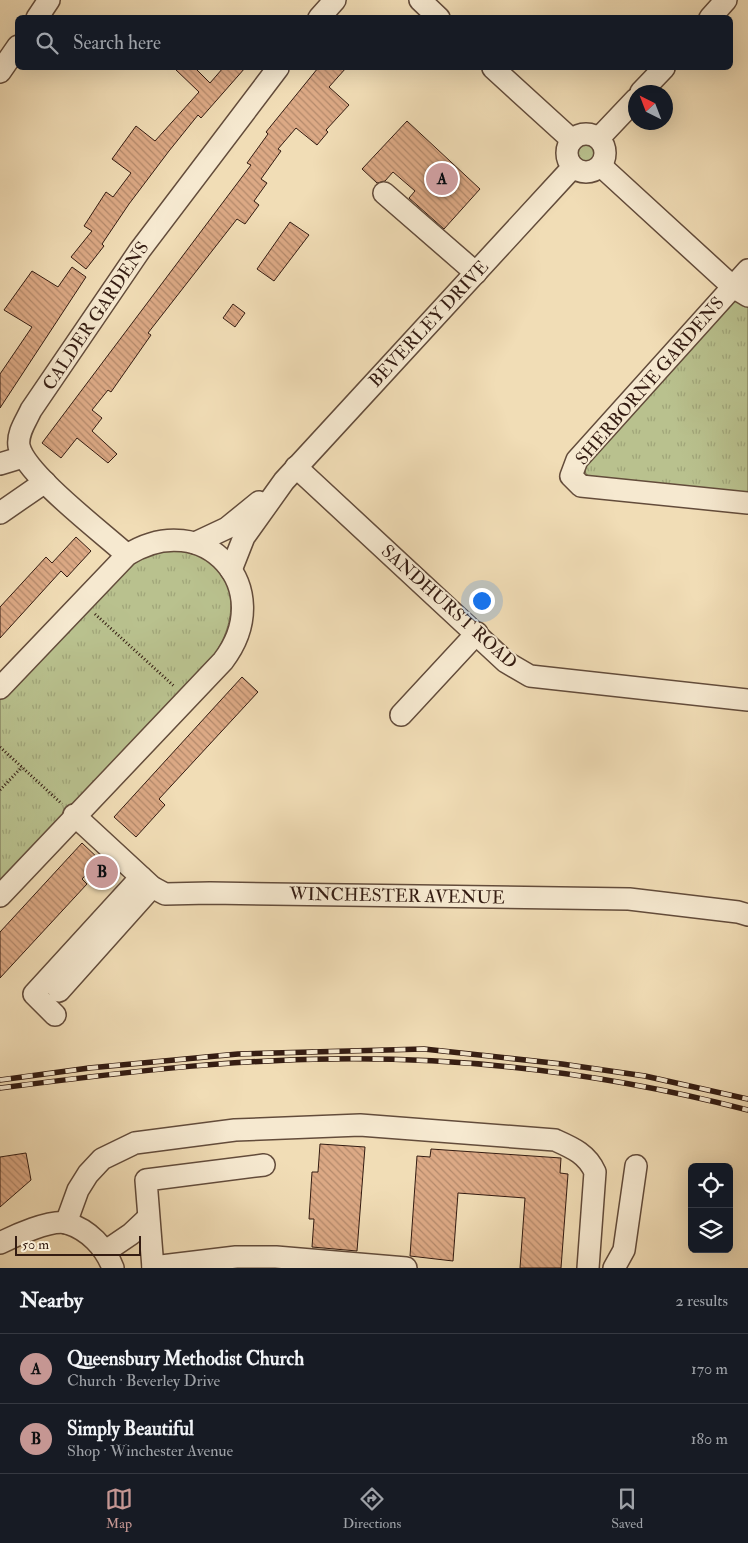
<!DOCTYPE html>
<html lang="en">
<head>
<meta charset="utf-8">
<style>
	:root { --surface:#171b24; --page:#242831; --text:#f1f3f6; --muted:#9ea1a6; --line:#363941; --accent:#c59692 }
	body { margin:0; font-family:"IM FELL Double Pica",serif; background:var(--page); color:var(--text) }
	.controls { position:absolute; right:15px; bottom:15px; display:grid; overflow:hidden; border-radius:8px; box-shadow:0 5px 20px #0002 }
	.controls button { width:45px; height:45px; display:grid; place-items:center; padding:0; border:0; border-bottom:1px solid var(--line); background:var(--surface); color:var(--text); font:25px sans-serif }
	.compass { position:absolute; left:628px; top:85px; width:45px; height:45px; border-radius:50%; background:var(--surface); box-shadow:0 5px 20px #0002; rotate:318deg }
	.scale { position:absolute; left:15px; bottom:12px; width:126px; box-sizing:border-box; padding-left:5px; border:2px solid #341c12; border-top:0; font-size:14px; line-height:18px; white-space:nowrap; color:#341c12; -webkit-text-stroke:4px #f6e9d0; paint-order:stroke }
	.you { position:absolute; left:481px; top:600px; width:18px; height:18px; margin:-12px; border:4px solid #fff; border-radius:50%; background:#1a73e8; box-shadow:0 0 0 8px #1a73e833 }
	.badge { display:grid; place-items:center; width:32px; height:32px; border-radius:50%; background:var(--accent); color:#111; font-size:16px; font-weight:700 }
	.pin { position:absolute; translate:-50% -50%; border:2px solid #fff; box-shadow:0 1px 5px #0006 }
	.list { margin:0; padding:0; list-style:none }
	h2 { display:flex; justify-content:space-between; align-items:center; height:65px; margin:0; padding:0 20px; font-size:21px }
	h2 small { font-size:16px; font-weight:400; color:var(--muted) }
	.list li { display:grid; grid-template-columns:32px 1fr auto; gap:15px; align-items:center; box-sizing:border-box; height:70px; padding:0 20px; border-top:1px solid var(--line) }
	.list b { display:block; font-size:19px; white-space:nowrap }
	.list p { margin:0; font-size:16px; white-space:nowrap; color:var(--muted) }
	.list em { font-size:16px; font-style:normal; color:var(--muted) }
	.icon { flex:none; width:28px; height:28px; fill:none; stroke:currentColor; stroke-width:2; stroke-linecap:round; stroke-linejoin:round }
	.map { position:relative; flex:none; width:748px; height:1268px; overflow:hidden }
	.search { position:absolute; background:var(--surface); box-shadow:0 5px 20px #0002; left:15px; right:15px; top:15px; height:55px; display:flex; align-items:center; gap:12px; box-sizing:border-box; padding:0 18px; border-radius:8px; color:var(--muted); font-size:19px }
	.sheet { height:205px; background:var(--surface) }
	nav { display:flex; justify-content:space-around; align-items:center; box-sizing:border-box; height:70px; border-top:1px solid var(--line); background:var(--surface); font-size:14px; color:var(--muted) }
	nav a { display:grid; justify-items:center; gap:2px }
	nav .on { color:var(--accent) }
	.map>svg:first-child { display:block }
</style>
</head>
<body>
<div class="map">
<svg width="748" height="1268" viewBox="0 0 748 1268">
	<defs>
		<pattern id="grass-tufts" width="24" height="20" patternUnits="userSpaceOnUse" patternTransform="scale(1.25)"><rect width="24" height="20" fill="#b9c18e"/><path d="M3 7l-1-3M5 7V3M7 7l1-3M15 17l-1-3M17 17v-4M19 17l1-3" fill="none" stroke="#a0a579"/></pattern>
		<pattern id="building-back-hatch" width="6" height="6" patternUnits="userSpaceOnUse" patternTransform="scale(1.25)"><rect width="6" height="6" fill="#dca985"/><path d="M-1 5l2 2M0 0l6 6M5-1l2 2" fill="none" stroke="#b3896b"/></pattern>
	</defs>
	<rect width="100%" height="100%" fill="#f1ddb6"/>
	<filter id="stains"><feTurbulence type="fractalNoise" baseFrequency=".004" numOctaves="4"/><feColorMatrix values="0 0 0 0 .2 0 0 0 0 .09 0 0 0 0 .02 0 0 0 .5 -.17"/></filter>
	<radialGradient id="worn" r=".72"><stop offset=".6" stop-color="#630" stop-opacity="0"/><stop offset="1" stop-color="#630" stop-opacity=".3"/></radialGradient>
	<!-- grass -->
	<g fill="url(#grass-tufts)" stroke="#766e50">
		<circle cx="585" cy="151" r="11"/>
		<path d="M737,301L748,306V497L595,480L586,474L583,463L725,305Z"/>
		<path d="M162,547C173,550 190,550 200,555C239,576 237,619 216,652L0,892V700L128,562Z"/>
	</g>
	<!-- building -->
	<g fill="url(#building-back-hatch)" stroke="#341c12">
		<path d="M174,68H195L210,83L223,68H245L201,118L198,115L169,151L129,204L102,244L104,246L86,269L71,257L92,231L84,226L106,192L113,197L131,173L112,159L136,126L155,141L199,92Z"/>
		<path d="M318,68H346L329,87L349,105L326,130L328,132L317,145L296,128L278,149L281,151L261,179L267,183L254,201L259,205L245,224L237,219L148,333L151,335L111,392L108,390L92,410L102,418L92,431L117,454L108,463L77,438L61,458L42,443L251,165L247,163L268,134L266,132Z"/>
		<path d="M407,121L480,189L444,229L409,198L415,191L393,172L385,181L377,183L362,169Z"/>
		<path d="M290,222L309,235L274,281L257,269Z"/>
		<path d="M72,267L86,277L0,408V374L32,327L4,310L32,271L58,287Z"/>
		<path d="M233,304L245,313L235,327L223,318Z"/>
		<path d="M76,537L91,551L67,577L61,571L0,638V607L46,557L52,563Z"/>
		<path d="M242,677L258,692L159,799L165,805L136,837L114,817Z"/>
		<path d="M82,843L100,860L82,879L87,884L0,978V932Z"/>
		<path d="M320,1144L365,1147L357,1251L312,1247L314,1219H309L312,1172H318Z"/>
		<path d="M431,1149L561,1158L560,1173L568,1174L561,1268H520L525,1198L458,1193L453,1261L410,1256L417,1156L430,1157Z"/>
		<path d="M26,1153L31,1180L0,1207V1157Z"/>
	</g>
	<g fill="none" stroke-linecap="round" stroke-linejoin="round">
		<!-- minor casing -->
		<g stroke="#634c3b" stroke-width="24">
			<g id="minor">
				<path d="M420,0L439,18"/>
				<path d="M37,18L49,0"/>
				<path d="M319,18L335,0"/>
				<path d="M710,18L726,0"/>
				<path d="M493,68L572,140"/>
				<path d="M0,72L18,46"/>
				<path d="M641,92L664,68"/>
				<circle cx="586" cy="153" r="19"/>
				<path d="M599,138L636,99"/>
				<path d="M601,166L733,287L748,296"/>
				<path d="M384,193L476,273"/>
				<path d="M748,270L577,460L571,476L581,486L748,503"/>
				<path d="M0,464L23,457"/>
				<path d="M296,467L506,662L530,676L748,700"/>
				<path d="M0,513L45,482"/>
				<path d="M195,543L227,528L259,502"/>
				<path d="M127,555C103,533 25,474 19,446C17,433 26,421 31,410L140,250L278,68"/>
				<path d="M231,570L244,537L284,481L573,167"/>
				<path d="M0,688L127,555C204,506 279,588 223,661L0,896"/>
				<path d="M401,715L477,633"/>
				<path d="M74,815L152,887L165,894L210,893L629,899L738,912L748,915"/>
				<path d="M59,991L152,887"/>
				<path d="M55,1015L34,994L141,877"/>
				<path d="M66,1223L78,1190L88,1174L102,1159L135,1143L235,1130L360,1125L555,1140C573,1148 587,1154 595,1172L588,1268"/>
				<path d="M0,1243C14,1236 51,1219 67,1223C89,1230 105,1247 113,1268"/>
				<path d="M106,1251L131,1234L148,1218"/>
				<path d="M153,1267L236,1257H276L406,1268"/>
				<path d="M153,1268L146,1180L264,1165"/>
				<path d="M614,1268L624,1250L636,1166"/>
			</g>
		</g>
		<!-- path -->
		<g stroke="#341c12" stroke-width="3" stroke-dasharray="1 2.5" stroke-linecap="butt">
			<path d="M95,614L175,687"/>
			<path d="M0,747L62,804"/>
			<path d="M0,790L22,767"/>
		</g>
		<!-- minor -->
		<use href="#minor" stroke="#f6e9d0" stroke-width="21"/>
		<!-- rail casing -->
		<g stroke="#341c12" stroke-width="5.5">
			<g id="rail">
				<path d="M0,1080L89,1068L238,1054L424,1049L562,1064L645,1076L748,1099"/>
				<path d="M0,1088C110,1074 221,1060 332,1059C472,1057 613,1075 748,1110"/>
			</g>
		</g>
		<!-- rail -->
		<use href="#rail" stroke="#f6e9d0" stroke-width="4" stroke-dasharray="11" stroke-linecap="butt"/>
	</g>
	<g text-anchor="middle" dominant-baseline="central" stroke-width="4" stroke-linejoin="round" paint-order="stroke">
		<!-- street labels -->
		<g font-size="18" fill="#341c12" stroke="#f6e9d0">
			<text transform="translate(96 316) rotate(-56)">CALDER GARDENS</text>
			<text transform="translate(429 324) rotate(-47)">BEVERLEY DRIVE</text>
			<text transform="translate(650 381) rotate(-49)">SHERBORNE GARDENS</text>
			<text transform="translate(449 607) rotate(42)">SANDHURST ROAD</text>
			<text transform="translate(397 896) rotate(1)">WINCHESTER AVENUE</text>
		</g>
	</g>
	<rect width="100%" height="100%" filter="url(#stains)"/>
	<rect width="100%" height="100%" fill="url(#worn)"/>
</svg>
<div class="controls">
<button><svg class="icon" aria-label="locate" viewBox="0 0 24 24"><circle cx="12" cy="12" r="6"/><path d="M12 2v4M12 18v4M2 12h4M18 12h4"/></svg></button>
<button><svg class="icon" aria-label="layers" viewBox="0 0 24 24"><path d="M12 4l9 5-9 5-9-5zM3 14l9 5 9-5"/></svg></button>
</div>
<svg class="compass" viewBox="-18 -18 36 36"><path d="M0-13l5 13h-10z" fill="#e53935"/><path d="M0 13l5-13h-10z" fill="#9ea1a6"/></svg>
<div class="scale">50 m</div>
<div class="you"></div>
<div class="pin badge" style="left:442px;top:179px">A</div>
<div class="pin badge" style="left:102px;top:872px">B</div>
<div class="search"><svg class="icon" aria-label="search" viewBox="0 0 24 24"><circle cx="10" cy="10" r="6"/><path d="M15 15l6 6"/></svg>Search here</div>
</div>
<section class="sheet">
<h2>Nearby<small>2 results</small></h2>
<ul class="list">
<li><span class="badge">A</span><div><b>Queensbury Methodist Church</b><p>Church · Beverley Drive</p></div><em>170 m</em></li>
<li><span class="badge">B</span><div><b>Simply Beautiful</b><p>Shop · Winchester Avenue</p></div><em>180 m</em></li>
</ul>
</section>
<nav>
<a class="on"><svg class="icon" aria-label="map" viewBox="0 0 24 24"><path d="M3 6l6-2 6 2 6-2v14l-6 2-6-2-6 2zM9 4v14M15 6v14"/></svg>Map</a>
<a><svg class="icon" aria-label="directions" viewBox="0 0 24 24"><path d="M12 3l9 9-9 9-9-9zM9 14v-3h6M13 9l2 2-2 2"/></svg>Directions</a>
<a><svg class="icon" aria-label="saved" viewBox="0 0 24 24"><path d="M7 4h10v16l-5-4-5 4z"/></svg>Saved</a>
</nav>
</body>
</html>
